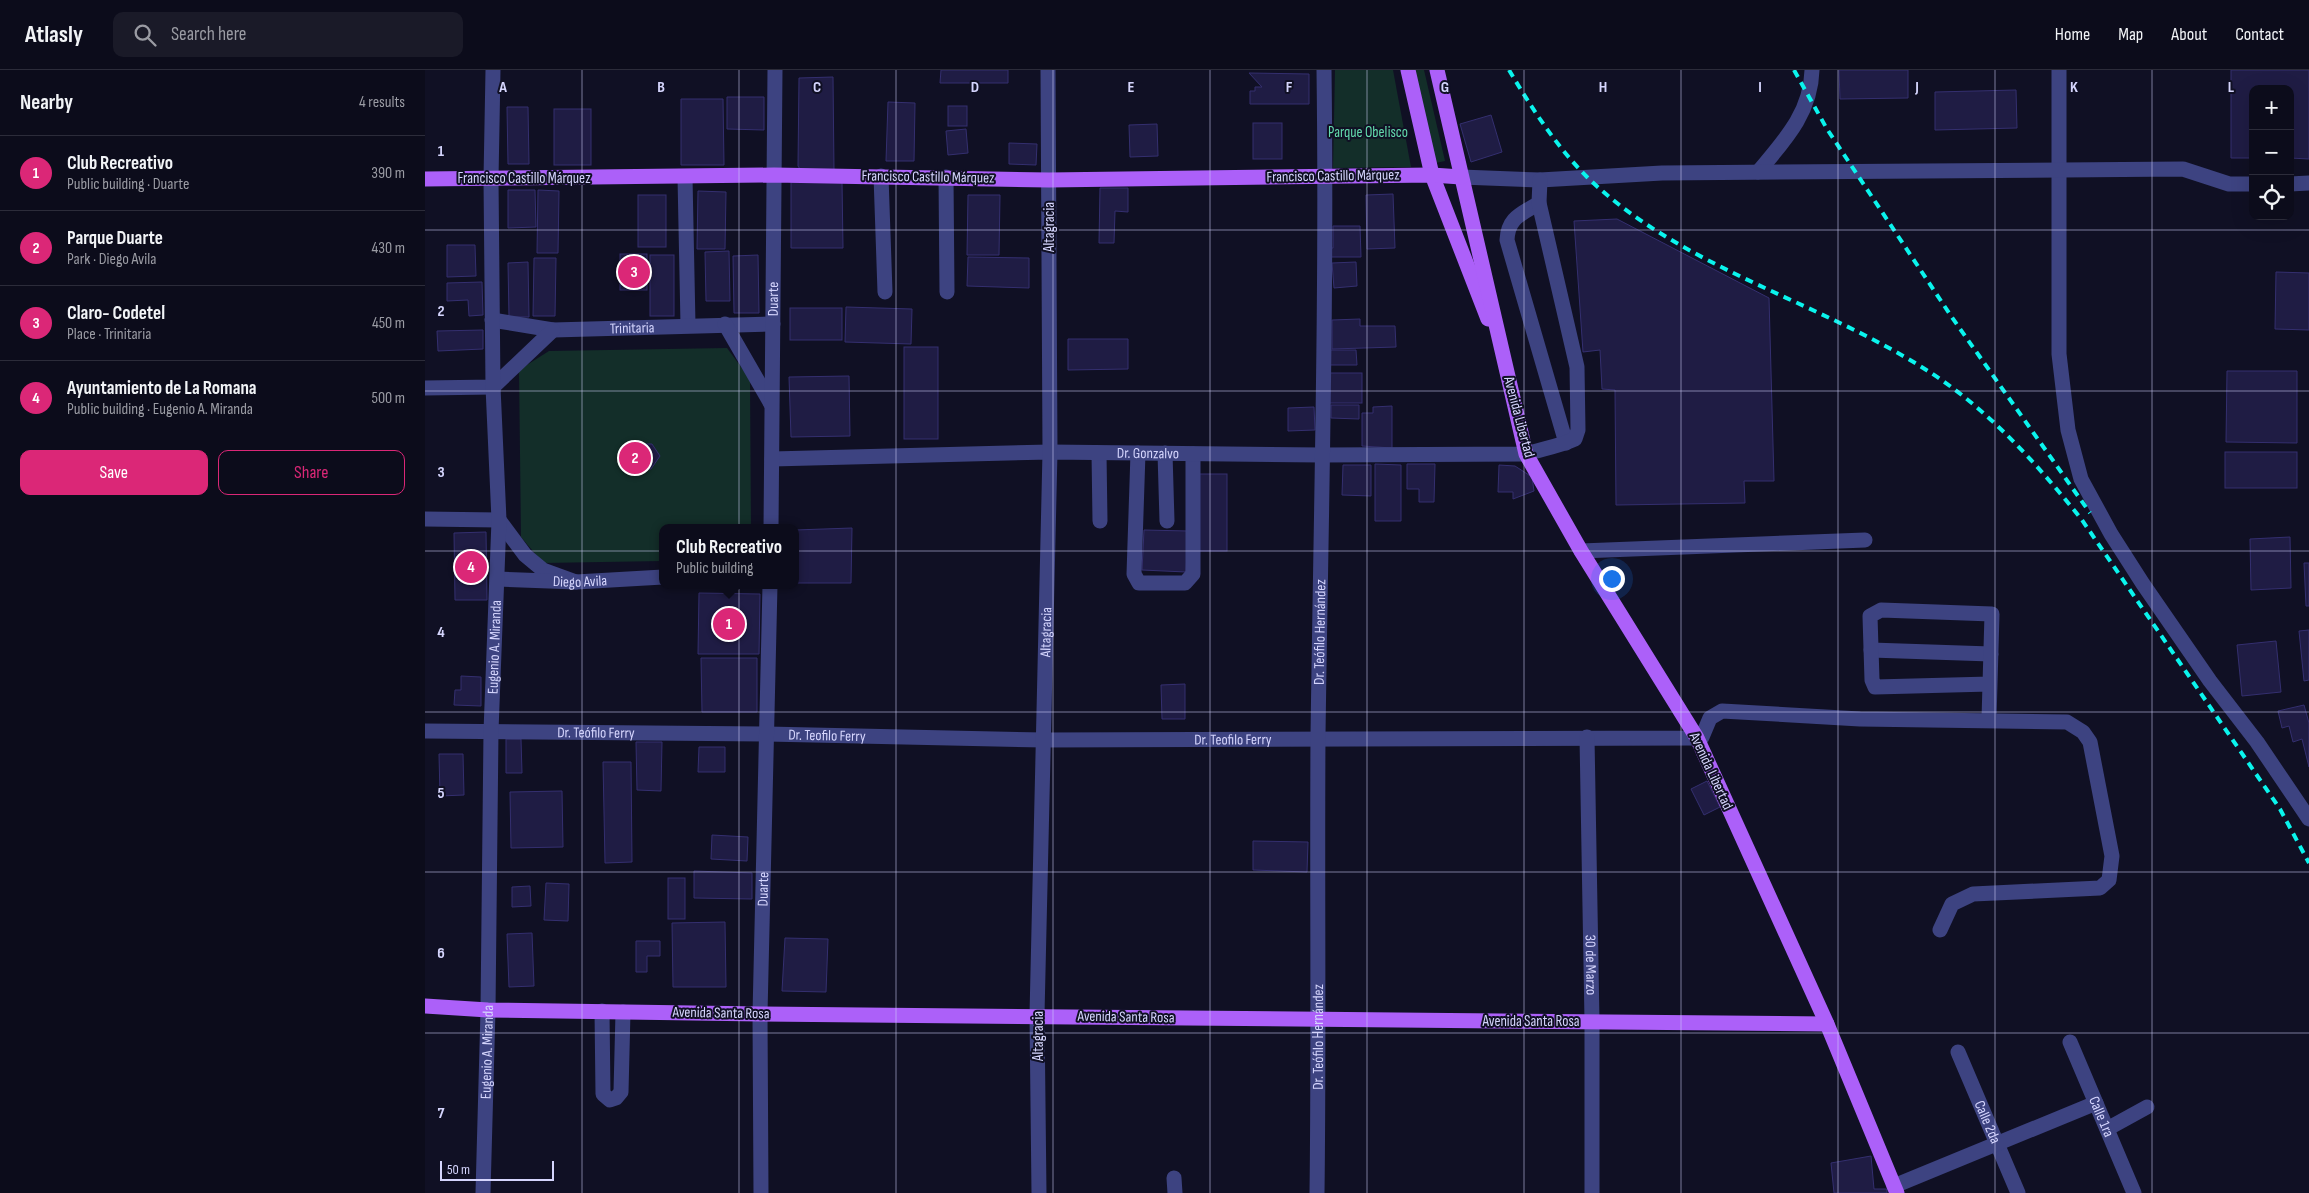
<!DOCTYPE html>
<html lang="en">
<head>
<meta charset="utf-8">
<style>
	:root { --surface:#0c0c1b; --page:#1a1a28; --text:#f1f3f6; --muted:#9a9ba3; --line:#2c2c3a; --accent:#db2777 }
	body { margin:0; font-family:"Sofia Sans Condensed",sans-serif; background:var(--page); color:var(--text) }
	.controls { position:absolute; right:15px; top:15px; display:grid; overflow:hidden; border-radius:10px; box-shadow:0 5px 20px #0002 }
	.controls button { width:45px; height:45px; display:grid; place-items:center; padding:0; border:0; border-bottom:1px solid var(--line); background:var(--surface); color:var(--text); font:25px sans-serif }
	.scale { position:absolute; left:15px; bottom:12px; width:114px; box-sizing:border-box; padding-left:5px; border:2px solid #d5d5fd; border-top:0; font-size:14px; line-height:18px; white-space:nowrap; color:#d5d5fd; -webkit-text-stroke:4px #101024; paint-order:stroke }
	.you { position:absolute; left:1186px; top:508px; width:18px; height:18px; margin:-12px; border:4px solid #fff; border-radius:50%; background:#1a73e8; box-shadow:0 0 0 8px #1a73e833 }
	.badge { display:grid; place-items:center; width:32px; height:32px; border-radius:50%; background:var(--accent); color:#fff; font-size:16px; font-weight:700 }
	.pin { position:absolute; translate:-50% -50%; border:2px solid #fff; box-shadow:0 1px 5px #0006 }
	.popup { position:absolute; left:234px; top:454px; width:140px; height:65px; box-sizing:border-box; display:grid; place-content:center; border-radius:10px; background:var(--surface); filter:drop-shadow(0 1px 4px #0005); font-size:16px; white-space:nowrap; color:var(--muted) }
	.popup b { font-size:19px; color:var(--text) }
	.popup::after { content:''; position:absolute; left:50%; top:100%; margin-left:-10px; border:10px solid transparent; border-top-color:var(--surface) }
	.list { margin:0; padding:0; list-style:none }
	h2 { display:flex; justify-content:space-between; align-items:center; height:65px; margin:0; padding:0 20px; font-size:21px }
	h2 small { font-size:16px; font-weight:400; color:var(--muted) }
	.list li { display:grid; grid-template-columns:32px 1fr auto; gap:15px; align-items:center; box-sizing:border-box; height:75px; padding:0 20px; border-top:1px solid var(--line) }
	.list b { display:block; font-size:19px; white-space:nowrap }
	.list p { margin:0; font-size:16px; white-space:nowrap; color:var(--muted) }
	.list em { font-size:16px; font-style:normal; color:var(--muted) }
	.actions { display:flex; gap:10px; padding:15px 20px }
	.actions a { flex:1; padding:11px 0; border:1px solid var(--accent); border-radius:10px; text-align:center; font-size:18px; color:var(--accent) }
	.actions .main { background:var(--accent); color:#fff }
	.icon { flex:none; width:28px; height:28px; fill:none; stroke:currentColor; stroke-width:2; stroke-linecap:round; stroke-linejoin:round }
	.map { position:relative; flex:none; width:1884px; height:1123px; overflow:hidden }
	header { display:flex; align-items:center; gap:30px; box-sizing:border-box; height:70px; padding:0 25px; background:var(--surface); border-bottom:1px solid var(--line) }
	header strong { font-size:24px }
	nav { display:flex; gap:28px; margin-inline-start:auto; font-size:18px }
	.search { width:350px; height:45px; background:var(--page); display:flex; align-items:center; gap:12px; box-sizing:border-box; padding:0 18px; border-radius:10px; color:var(--muted); font-size:19px }
	main { display:flex }
	aside { flex:1; background:var(--surface) }
	.map>svg:first-child { display:block }
</style>
</head>
<body>
<header>
<strong>Atlasly</strong>
<div class="search"><svg class="icon" aria-label="search" viewBox="0 0 24 24"><circle cx="10" cy="10" r="6"/><path d="M15 15l6 6"/></svg>Search here</div>
<nav><a>Home</a><a>Map</a><a>About</a><a>Contact</a></nav>
</header>
<main>
<aside>
<h2>Nearby<small>4 results</small></h2>
<ul class="list">
<li><span class="badge">1</span><div><b>Club Recreativo</b><p>Public building · Duarte</p></div><em>390 m</em></li>
<li><span class="badge">2</span><div><b>Parque Duarte</b><p>Park · Diego Avila</p></div><em>430 m</em></li>
<li><span class="badge">3</span><div><b>Claro- Codetel</b><p>Place · Trinitaria</p></div><em>450 m</em></li>
<li><span class="badge">4</span><div><b>Ayuntamiento de La Romana</b><p>Public building · Eugenio A. Miranda</p></div><em>500 m</em></li>
</ul>
<div class="actions"><a class="main">Save</a><a>Share</a></div>
</aside>
<div class="map">
<svg width="1884" height="1123" viewBox="0 0 1884 1123">
	<rect width="100%" height="100%" fill="#101024"/>
	<!-- green -->
	<g fill="#132e29">
		<path d="M910,0H968L986,97L908,98Z"/>
		<path d="M980,0H999L1020,91L1001,95Z"/>
		<path d="M302,278L325,309L326,458H238V491L118,493L96,467L94,300L124,281Z"/>
	</g>
	<!-- building -->
	<g fill="#1f1c44" stroke="#342f6f">
		<path d="M516,0H583V13H515Z"/>
		<path d="M1414,0H1483V28L1415,29Z"/>
		<path d="M1806,0H1884V89L1865,88V19H1828V88H1806Z"/>
		<path d="M824,3L884,4V34H825V21H830V17H837Z"/>
		<path d="M408,7L409,101L377,102L373,96L374,8Z"/>
		<path d="M1591,20L1592,58L1510,60V22Z"/>
		<path d="M302,27H339V60L302,59Z"/>
		<path d="M256,29H298L299,95H256Z"/>
		<path d="M463,32L490,33L489,91H461Z"/>
		<rect x="523" y="36" width="19" height="20"/>
		<path d="M82,37H103L104,94H83Z"/>
		<rect x="129" y="39" width="37" height="56"/>
		<path d="M1066,45L1077,82L1046,92L1035,54Z"/>
		<rect x="828" y="53" width="29" height="36"/>
		<path d="M732,54L733,86L705,87L704,55Z"/>
		<path d="M541,59L543,83L523,85L521,61Z"/>
		<path d="M584,73L612,74L611,95L584,94Z"/>
		<path d="M366,112H417L418,178H366Z"/>
		<path d="M675,118H703V142L690,141L689,173H674Z"/>
		<path d="M83,120H110L111,157L83,158Z"/>
		<path d="M113,120L134,121L133,183H112Z"/>
		<path d="M273,121L301,122L300,179H272Z"/>
		<path d="M968,124L970,178L942,179L941,125Z"/>
		<rect x="213" y="125" width="28" height="52"/>
		<path d="M543,125H575L574,185H542Z"/>
		<path d="M1192,149L1344,228L1349,411H1319L1320,433L1191,435L1190,320L1177,319L1175,280L1158,282L1149,151Z"/>
		<path d="M908,156H935L936,187H904V178H908Z"/>
		<path d="M22,175H50L51,206L22,207Z"/>
		<path d="M304,181L305,231H281L280,182Z"/>
		<rect x="195" y="184" width="27" height="36"/>
		<rect x="225" y="185" width="24" height="61"/>
		<path d="M333,185L334,243H309L308,186Z"/>
		<path d="M543,187L604,188V218L542,216Z"/>
		<path d="M109,188H131L130,246H108Z"/>
		<path d="M103,192L104,247H84L83,193Z"/>
		<path d="M931,192L932,216L909,218L907,193Z"/>
		<path d="M1851,202L1884,203V260L1850,259Z"/>
		<path d="M57,212L58,245L44,246L43,230L22,231V213Z"/>
		<path d="M421,237L487,239L486,274L420,272Z"/>
		<rect x="365" y="238" width="52" height="32"/>
		<path d="M935,249V256H970L971,277L907,279V250Z"/>
		<path d="M58,260V279L13,281L12,261Z"/>
		<path d="M643,269H703V299L643,300Z"/>
		<rect x="479" y="277" width="34" height="92"/>
		<path d="M904,280H931L932,295H904Z"/>
		<path d="M1802,301H1872V373L1801,372Z"/>
		<rect x="904" y="303" width="33" height="30"/>
		<path d="M424,306L425,366L366,367L364,307Z"/>
		<path d="M906,335H934V349L906,348Z"/>
		<path d="M967,336V378L937,376V343H948V337Z"/>
		<path d="M889,337L890,360L863,361V338Z"/>
		<path d="M212,374H227L235,386L226,399L213,400L205,387Z"/>
		<rect x="1800" y="382" width="72" height="36"/>
		<path d="M950,394L976,395V451H950Z"/>
		<path d="M982,394H1010L1009,432H994V419H982Z"/>
		<path d="M918,395H946V426L917,425Z"/>
		<path d="M1074,395L1090,396L1107,407L1109,421L1088,429V422H1073Z"/>
		<rect x="774" y="404" width="28" height="77"/>
		<path d="M427,458L426,513H370V460Z"/>
		<path d="M719,460L763,461L761,502L717,500Z"/>
		<path d="M61,462L62,530H30L29,463Z"/>
		<path d="M1865,467L1866,518L1826,520L1825,469Z"/>
		<path d="M1879,493H1884V536H1881Z"/>
		<path d="M274,523L335,524L334,584H273Z"/>
		<path d="M1884,560V610L1879,611L1874,561Z"/>
		<path d="M1851,571L1856,622L1817,626L1812,575Z"/>
		<path d="M276,588H332V642H277Z"/>
		<path d="M36,606L56,607V636L29,635L30,620H36Z"/>
		<path d="M760,614V649H737L736,615Z"/>
		<path d="M1879,635L1884,653V697L1877,669L1868,672L1864,656L1857,658L1853,641Z"/>
		<path d="M81,669H96L97,703H81Z"/>
		<path d="M211,672H237L236,721L212,720Z"/>
		<path d="M274,677H300V702H273Z"/>
		<path d="M14,684H38L39,725L15,726Z"/>
		<path d="M178,692H206L207,792L180,793Z"/>
		<path d="M1282,711L1295,737L1279,745L1266,719Z"/>
		<path d="M137,721L138,777L86,778L85,722Z"/>
		<path d="M287,765L323,767L322,791L286,789Z"/>
		<path d="M828,771L883,772L882,802L828,800Z"/>
		<path d="M269,801L327,803V829L269,828Z"/>
		<rect x="243" y="808" width="17" height="41"/>
		<path d="M121,813L144,814L143,851L119,850Z"/>
		<path d="M105,816L106,836L87,837V817Z"/>
		<path d="M300,852L301,917H248L247,853Z"/>
		<path d="M107,863L109,916L84,917L82,864Z"/>
		<path d="M360,868L403,869L401,922L357,921Z"/>
		<path d="M211,871H235V886H222V902H211Z"/>
		<path d="M1446,1086L1449,1119H1462V1123H1409L1406,1093Z"/>
	</g>
	<g fill="none" stroke-linecap="round" stroke-linejoin="round">
		<!-- minor -->
		<g stroke="#3d4381" stroke-width="15">
			<path d="M1634,0V284L1643,360L1656,409L1686,464L1718,514L1785,611L1832,672L1884,749"/>
			<path d="M1333,102C1359,71 1386,43 1387,0"/>
			<path d="M456,106L460,222"/>
			<path d="M260,107L263,255"/>
			<path d="M521,107L522,222"/>
			<path d="M1036,107L1115,110L1237,103L1758,99L1804,114H1828"/>
			<path d="M1865,114L1884,113"/>
			<path d="M1114,133C1097,144 1083,147 1082,170L1141,373"/>
			<path id="s1" d="M67,250L128,260L348,254"/>
			<path d="M300,254L346,334"/>
			<path d="M0,318L68,317L128,260"/>
			<path d="M674,383L675,451"/>
			<path d="M713,383L709,504L714,513H760L768,504V384"/>
			<path d="M740,383L742,451"/>
			<path id="s2" d="M347,389L625,382L897,385L1101,384C1117,379 1135,376 1150,369L1153,360L1152,297L1114,133L1115,110"/>
			<path d="M0,449L74,450L100,485L118,500L151,512"/>
			<path id="s3" d="M346,458L350,0"/>
			<path d="M1156,481L1440,470"/>
			<path id="s4" d="M73,509L151,512L238,507"/>
			<path d="M1446,580L1566,584"/>
			<path d="M1564,649L1567,544L1456,540L1445,546L1447,610L1450,617L1565,614"/>
			<path id="s5" d="M0,661L342,664L619,670L1272,668L1277,667L1285,648L1297,641L1435,649L1642,652L1658,662L1665,672L1687,786L1684,810L1675,818L1548,824L1527,834L1515,860"/>
			<path id="s6" d="M1162,667L1167,951V1123"/>
			<path d="M177,941L178,1024L185,1030L191,1028L196,1022L198,942"/>
			<path id="s7" d="M1645,972L1709,1123"/>
			<path id="s8" d="M1533,982L1593,1123"/>
			<path d="M1682,1059L1722,1037"/>
			<path d="M749,1108L750,1123"/>
			<path d="M1469,1116L1671,1033"/>
			<path id="s9" d="M58,1123L63,940L66,661L74,450L68,317L66,109L68,0"/>
			<path id="s10" d="M336,1123L335,944L345,515"/>
			<path id="s11" d="M614,1123L612,945L625,382L623,0"/>
			<path id="s12" d="M892,1123C894,971 892,818 893,666C896,444 902,222 899,0"/>
		</g>
		<!-- major -->
		<g stroke="#ac60f9" stroke-width="15">
			<path d="M983,0L1007,105L1063,249"/>
			<path d="M1012,0L1101,384L1156,481L1272,668L1402,954L1472,1123"/>
			<path d="M0,109L349,105L624,110L1007,105L1036,107"/>
			<path d="M0,936L63,940L335,944L1402,954"/>
		</g>
		<!-- rail -->
		<g stroke="#0af4ed" stroke-width="4" stroke-dasharray="8 6" stroke-linecap="butt">
			<path d="M1084,0C1106,37 1131,76 1162,107C1256,198 1394,231 1503,301C1563,339 1613,395 1657,450L1855,739L1884,793"/>
			<path d="M1369,0L1402,59L1526,246L1665,443"/>
		</g>
	</g>
	<!-- grid -->
	<path fill="none" stroke="#d5d5fd" stroke-width="1" stroke-opacity="0.55" d="M157,0V1123M314,0V1123M471,0V1123M628,0V1123M785,0V1123M942,0V1123M1099,0V1123M1256,0V1123M1413,0V1123M1570,0V1123M1727,0V1123M0,160H1884M0,321H1884M0,481H1884M0,642H1884M0,802H1884M0,963H1884"/>
	<g text-anchor="middle" dominant-baseline="central" stroke-width="4" stroke-linejoin="round" paint-order="stroke">
		<!-- park labels -->
		<g font-size="15" fill="#63dbad" stroke="#101024">
			<text x="943" y="62">Parque Obelisco</text>
		</g>
		<!-- street labels -->
		<g font-size="15" fill="#d5d5fd" stroke="#101024">
			<text transform="translate(908 106) rotate(-1)">Francisco Castillo Márquez</text>
			<text transform="translate(503 107) rotate(1)">Francisco Castillo Márquez</text>
			<text x="99" y="108">Francisco Castillo Márquez</text>
			<text transform="translate(624 157) rotate(-90)">Altagracia</text>
			<text stroke="none"><textPath href="#s3" startOffset="229">Duarte</textPath></text>
			<text stroke="none"><textPath href="#s1" startOffset="141">Trinitaria</textPath></text>
			<text transform="translate(1094 347) rotate(75)">Avenida Libertad</text>
			<text stroke="none"><textPath href="#s2" startOffset="376">Dr. Gonzalvo</textPath></text>
			<text stroke="none"><textPath href="#s4" startOffset="82">Diego Avila</textPath></text>
			<text stroke="none"><textPath href="#s12" startOffset="561">Dr. Teófilo Hernández</textPath></text>
			<text stroke="none"><textPath href="#s11" startOffset="561">Altagracia</textPath></text>
			<text stroke="none"><textPath href="#s9" startOffset="546">Eugenio A. Miranda</textPath></text>
			<text stroke="none"><textPath href="#s5" startOffset="171">Dr. Teófilo Ferry</textPath></text>
			<text stroke="none"><textPath href="#s5" startOffset="402">Dr. Teofilo Ferry</textPath></text>
			<text stroke="none"><textPath href="#s5" startOffset="808">Dr. Teofilo Ferry</textPath></text>
			<text transform="translate(1286 701) rotate(65)">Avenida Libertad</text>
			<text stroke="none"><textPath href="#s10" startOffset="304">Duarte</textPath></text>
			<text stroke="none"><textPath href="#s6" startOffset="228">30 de Marzo</textPath></text>
			<text transform="translate(296 943) rotate(1)">Avenida Santa Rosa</text>
			<text transform="translate(701 947) rotate(1)">Avenida Santa Rosa</text>
			<text x="1106" y="951">Avenida Santa Rosa</text>
			<text transform="translate(613 966) rotate(-90)">Altagracia</text>
			<text stroke="none"><textPath href="#s12" startOffset="156">Dr. Teófilo Hernández</textPath></text>
			<text stroke="none"><textPath href="#s9" startOffset="141">Eugenio A. Miranda</textPath></text>
			<text stroke="none"><textPath href="#s7" startOffset="81">Calle 1ra</textPath></text>
			<text stroke="none"><textPath href="#s8" startOffset="76">Calle 2da</textPath></text>
		</g>
	</g>
	<g font-size="16" text-anchor="middle" font-weight="bold" fill="#d5d5fd" stroke="#101024" stroke-width="4" stroke-linejoin="round" paint-order="stroke">
		<text x="78" y="22">A</text>
		<text x="236" y="22">B</text>
		<text x="392" y="22">C</text>
		<text x="550" y="22">D</text>
		<text x="706" y="22">E</text>
		<text x="864" y="22">F</text>
		<text x="1020" y="22">G</text>
		<text x="1178" y="22">H</text>
		<text x="1335" y="22">I</text>
		<text x="1492" y="22">J</text>
		<text x="1649" y="22">K</text>
		<text x="1806" y="22">L</text>
		<text x="16" y="86">1</text>
		<text x="16" y="246">2</text>
		<text x="16" y="407">3</text>
		<text x="16" y="567">4</text>
		<text x="16" y="728">5</text>
		<text x="16" y="888">6</text>
		<text x="16" y="1048">7</text>
	</g>
</svg>
<div class="controls">
<button>+</button>
<button>−</button>
<button><svg class="icon" aria-label="locate" viewBox="0 0 24 24"><circle cx="12" cy="12" r="6"/><path d="M12 2v4M12 18v4M2 12h4M18 12h4"/></svg></button>
</div>
<div class="scale">50 m</div>
<div class="you"></div>
<div class="pin badge" style="left:304px;top:554px">1</div>
<div class="popup"><b>Club Recreativo</b>Public building</div>
<div class="pin badge" style="left:210px;top:388px">2</div>
<div class="pin badge" style="left:209px;top:202px">3</div>
<div class="pin badge" style="left:46px;top:497px">4</div>
</div>
</main>
</body>
</html>
